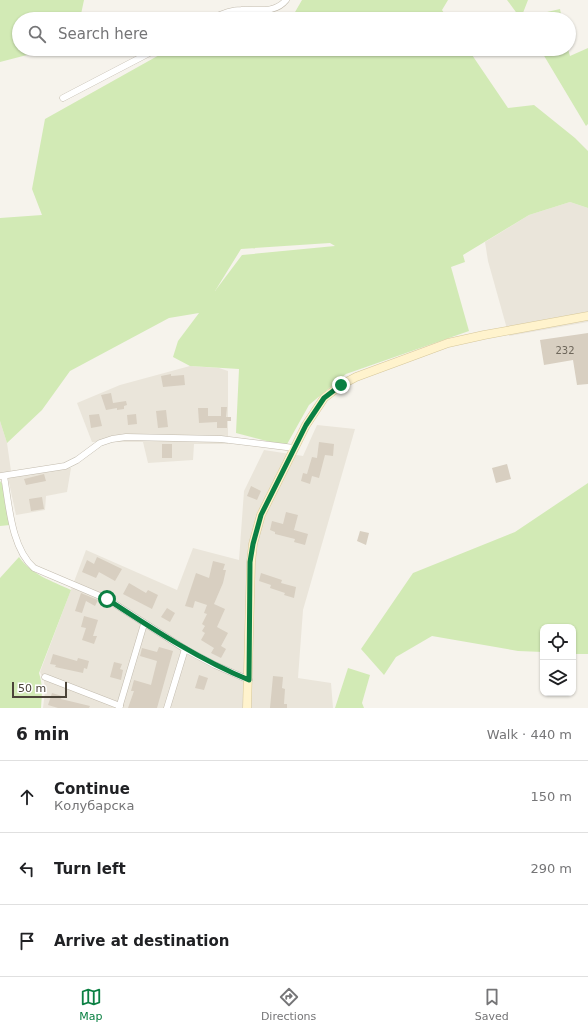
<!DOCTYPE html>
<html lang="en">
<head>
<meta charset="utf-8">
<style>
	:root { --surface:#fff; --page:#f6f6f6; --text:#202124; --muted:#757577; --line:#e0e0e0; --accent:#0b8043 }
	body { margin:0; font-family:"DejaVu Sans",sans-serif; background:var(--page); color:var(--text) }
	.controls { position:absolute; right:12px; bottom:12px; display:grid; overflow:hidden; border-radius:8px; box-shadow:0 1px 3px #0004 }
	.controls button { width:36px; height:36px; display:grid; place-items:center; padding:0; border:0; border-bottom:1px solid var(--line); background:var(--surface); color:var(--text); font:20px sans-serif }
	.scale { position:absolute; left:12px; bottom:10px; width:55px; box-sizing:border-box; padding-left:4px; border:2px solid #4b4439; border-top:0; font-size:11px; line-height:14px; white-space:nowrap; color:#4b4439; -webkit-text-stroke:3px #fff; paint-order:stroke }
	.stop { position:absolute; width:12px; height:12px; margin:-9px; border:3px solid #0b8043; border-radius:50%; background:#fff }
	.stop.end { background:#0b8043; border-color:#fff; box-shadow:0 1px 4px #0008 }
	.list { margin:0; padding:0; list-style:none }
	h2 { display:flex; justify-content:space-between; align-items:center; height:52px; margin:0; padding:0 16px; font-size:17px }
	h2 small { font-size:13px; font-weight:400; color:var(--muted) }
	.list li { display:grid; grid-template-columns:26px 1fr auto; gap:12px; align-items:center; box-sizing:border-box; height:72px; padding:0 16px; border-top:1px solid var(--line) }
	.list b { display:block; font-size:15px; white-space:nowrap }
	.list p { margin:0; font-size:13px; white-space:nowrap; color:var(--muted) }
	.list em { font-size:13px; font-style:normal; color:var(--muted) }
	.icon { flex:none; width:22px; height:22px; fill:none; stroke:currentColor; stroke-width:2; stroke-linecap:round; stroke-linejoin:round }
	.map { position:relative; flex:none; width:588px; height:708px; overflow:hidden }
	.search { position:absolute; background:var(--surface); box-shadow:0 1px 3px #0004; left:12px; right:12px; top:12px; height:44px; display:flex; align-items:center; gap:10px; box-sizing:border-box; padding:0 14px; border-radius:22px; color:var(--muted); font-size:15px }
	.sheet { height:268px; background:var(--surface) }
	nav { display:flex; justify-content:space-around; align-items:center; box-sizing:border-box; height:56px; border-top:1px solid var(--line); background:var(--surface); font-size:11px; color:var(--muted) }
	nav a { display:grid; justify-items:center; gap:2px }
	nav .on { color:var(--accent) }
	.map>svg:first-child { display:block }
</style>
</head>
<body>
<div class="map">
<svg width="588" height="708" viewBox="0 0 588 708">
	<rect width="100%" height="100%" fill="#f6f3ec"/>
	<!-- residential -->
	<g fill="#eae5da">
		<path d="M570,202L588,208V322L509,336L488,261L485,242L529,215Z"/>
		<path d="M190,366L219,368L228,371V444H194L193,460L148,463L143,442H92L77,403L120,385Z"/>
		<path d="M0,421L7,443L11,471L71,468L67,492L46,496L45,510L16,515L8,478H0Z"/>
		<path d="M317,425L355,429L303,610L298,678L331,683L333,708H43L45,691L44,681L40,672L86,550L177,590L193,548L239,560L244,491L264,450L303,456Z"/>
	</g>
	<!-- green -->
	<g fill="#d2eab5" fill-rule="evenodd">
		<path d="M0,0H84L80,19H19V49H50L0,62Z"/>
		<path d="M302,0H448L442,10L448,19H291Z"/>
		<path d="M507,0H528L521,18L560,9L562,19H521Z"/>
		<path d="M588,48V124L586,126L540,49H568L570,56Z"/>
		<path d="M170,49H468L508,108L534,105L575,138L588,151V208L570,202L529,215L463,255L465,262L451,267L469,331L346,374L309,405L286,446L236,433L239,369L190,366L173,357L178,341L199,313L169,318L70,371L42,410L7,443L0,421V218L42,215L32,189L45,119ZM330,243L335,246L242,255L215,291L241,249Z"/>
		<path d="M0,481L3,485L10,525L0,526Z"/>
		<path d="M588,483V654H573V627H543V652L518,651L432,636L396,657L384,675L361,649L413,573L515,532Z"/>
		<path d="M19,557C32,575 52,581 71,590L39,673C43,685 42,695 41,708H0V578Z"/>
		<path d="M348,668L370,675L362,703L364,708H335Z"/>
	</g>
	<!-- building -->
	<g fill="#d8cfc1">
		<path d="M588,333V384L577,385L573,360L544,365L540,340Z"/>
		<path d="M171,374V376L184,375L185,385L163,387L161,376Z"/>
		<path d="M111,393L113,403L126,401L127,405L124,406V409L117,410V408L106,410L101,395Z"/>
		<path d="M221,407H227L226,417H231V421H227V428H217V422L199,423L198,408H208V416H221Z"/>
		<path d="M166,410L168,427L158,428L156,411Z"/>
		<path d="M99,414L102,426L91,428L89,415Z"/>
		<path d="M136,414L137,424L128,425L127,415Z"/>
		<path d="M319,442L334,444L333,456L325,455L319,478L312,476L310,484L301,481L303,473L307,474L312,457L317,458Z"/>
		<rect x="162" y="444" width="10" height="14"/>
		<path d="M507,464L511,479L496,483L492,468Z"/>
		<path d="M44,474L46,481L26,485L24,479Z"/>
		<path d="M251,486L261,491L257,500L247,496Z"/>
		<path d="M42,497L44,509L31,511L29,499Z"/>
		<path d="M286,512L298,515L294,530L308,534L305,545L294,542L295,539L275,534V532L270,530L272,521L283,524Z"/>
		<path d="M360,531L369,533L366,545L357,541Z"/>
		<path d="M97,557L122,569L115,581L99,572L96,578L82,572L87,560L94,564Z"/>
		<path d="M213,561L225,564L223,570H226L223,583L214,604L225,609L217,627L228,633L221,646L226,649L221,658L211,653L214,648L201,640L205,633L202,631L205,626L202,624L207,614L204,613L207,605L195,601L193,608L185,606L196,573L209,578Z"/>
		<path d="M261,573L282,580L281,583L296,587L294,598L284,595L285,593L270,588L271,585L259,581Z"/>
		<path d="M129,583L146,593L148,590L158,595L152,609L123,594Z"/>
		<path d="M81,593L98,600L95,606L86,601L82,613L75,611Z"/>
		<path d="M167,608L175,613L170,622L161,617Z"/>
		<path d="M84,616L98,620L93,636H97L94,644L82,640L86,628L81,627Z"/>
		<path d="M159,647L173,651L157,708H128L134,691H131L134,680L151,685L157,661L140,656L142,648L157,652Z"/>
		<path d="M53,654L77,661L78,658L89,661L87,669L84,668L83,673L55,667L56,665L50,664Z"/>
		<path d="M114,662L122,664L120,669L123,670L121,680L110,677Z"/>
		<path d="M199,675L208,678L204,690L195,688Z"/>
		<path d="M273,676L283,677L282,688L285,689L284,704H287V708H270Z"/>
		<path d="M52,693L62,696L61,699L90,706L89,708H58L48,705Z"/>
	</g>
	<g fill="none" stroke-linecap="round" stroke-linejoin="round">
		<!-- street casing -->
		<g stroke="#c2bbae" stroke-width="7">
			<g id="street">
				<path d="M211,19C221,14 230,10 241,10C257,9 275,14 286,0"/>
				<path d="M63,98L157,49"/>
				<path d="M1,476L65,466L77,460L100,443L112,439L126,437L221,439L294,448"/>
				<path d="M4,476C9,504 11,548 34,568L107,599L185,649L215,665L249,680"/>
				<path d="M45,677L120,706"/>
				<path d="M119,708L144,624"/>
				<path d="M167,708L185,649"/>
			</g>
		</g>
		<!-- secondary casing -->
		<g stroke="#d6c79b" stroke-width="9">
			<path id="secondary" d="M247,708L251,562L253,544L261,515L306,425L324,398L341,385L356,377L448,343L484,335L588,316"/>
		</g>
		<!-- street -->
		<use href="#street" stroke="#fff" stroke-width="6"/>
		<!-- secondary -->
		<use href="#secondary" stroke="#fff3cd" stroke-width="8"/>
	</g>
	<g fill="none" stroke-linecap="round" stroke-linejoin="round">
		<!-- route -->
		<path stroke="#0b8043" stroke-width="5" d="M107,599C153,629 198,659 249,680L250,562L253,544L261,515L306,425L324,398L341,385"/>
	</g>
	<g text-anchor="middle" dominant-baseline="central" stroke-width="3" stroke-linejoin="round" paint-order="stroke">
		<!-- number labels -->
		<g font-size="10" fill="#6e675b">
			<text x="565" y="350">232</text>
		</g>
	</g>
</svg>
<div class="controls">
<button><svg class="icon" aria-label="locate" viewBox="0 0 24 24"><circle cx="12" cy="12" r="6"/><path d="M12 2v4M12 18v4M2 12h4M18 12h4"/></svg></button>
<button><svg class="icon" aria-label="layers" viewBox="0 0 24 24"><path d="M12 4l9 5-9 5-9-5zM3 14l9 5 9-5"/></svg></button>
</div>
<div class="scale">50 m</div>
<div class="stop" style="left:107px;top:599px"></div>
<div class="stop end" style="left:341px;top:385px"></div>
<div class="search"><svg class="icon" aria-label="search" viewBox="0 0 24 24"><circle cx="10" cy="10" r="6"/><path d="M15 15l6 6"/></svg>Search here</div>
</div>
<section class="sheet">
<h2>6 min<small>Walk · 440 m</small></h2>
<ul class="list">
<li><svg class="icon" aria-label="ahead" viewBox="0 0 24 24"><path d="M12 20V5M6 11l6-6 6 6"/></svg><div><b>Continue</b><p>Колубарска</p></div><em>150 m</em></li>
<li><svg class="icon" aria-label="left" viewBox="0 0 24 24"><path d="M17 20v-9H6M10 6l-5 5 5 5"/></svg><div><b>Turn left</b></div><em>290 m</em></li>
<li><svg class="icon" aria-label="arrive" viewBox="0 0 24 24"><path d="M6 21V4h12l-3 4 3 4H6"/></svg><div><b>Arrive at destination</b></div></li>
</ul>
</section>
<nav>
<a class="on"><svg class="icon" aria-label="map" viewBox="0 0 24 24"><path d="M3 6l6-2 6 2 6-2v14l-6 2-6-2-6 2zM9 4v14M15 6v14"/></svg>Map</a>
<a><svg class="icon" aria-label="directions" viewBox="0 0 24 24"><path d="M12 3l9 9-9 9-9-9zM9 14v-3h6M13 9l2 2-2 2"/></svg>Directions</a>
<a><svg class="icon" aria-label="saved" viewBox="0 0 24 24"><path d="M7 4h10v16l-5-4-5 4z"/></svg>Saved</a>
</nav>
</body>
</html>
